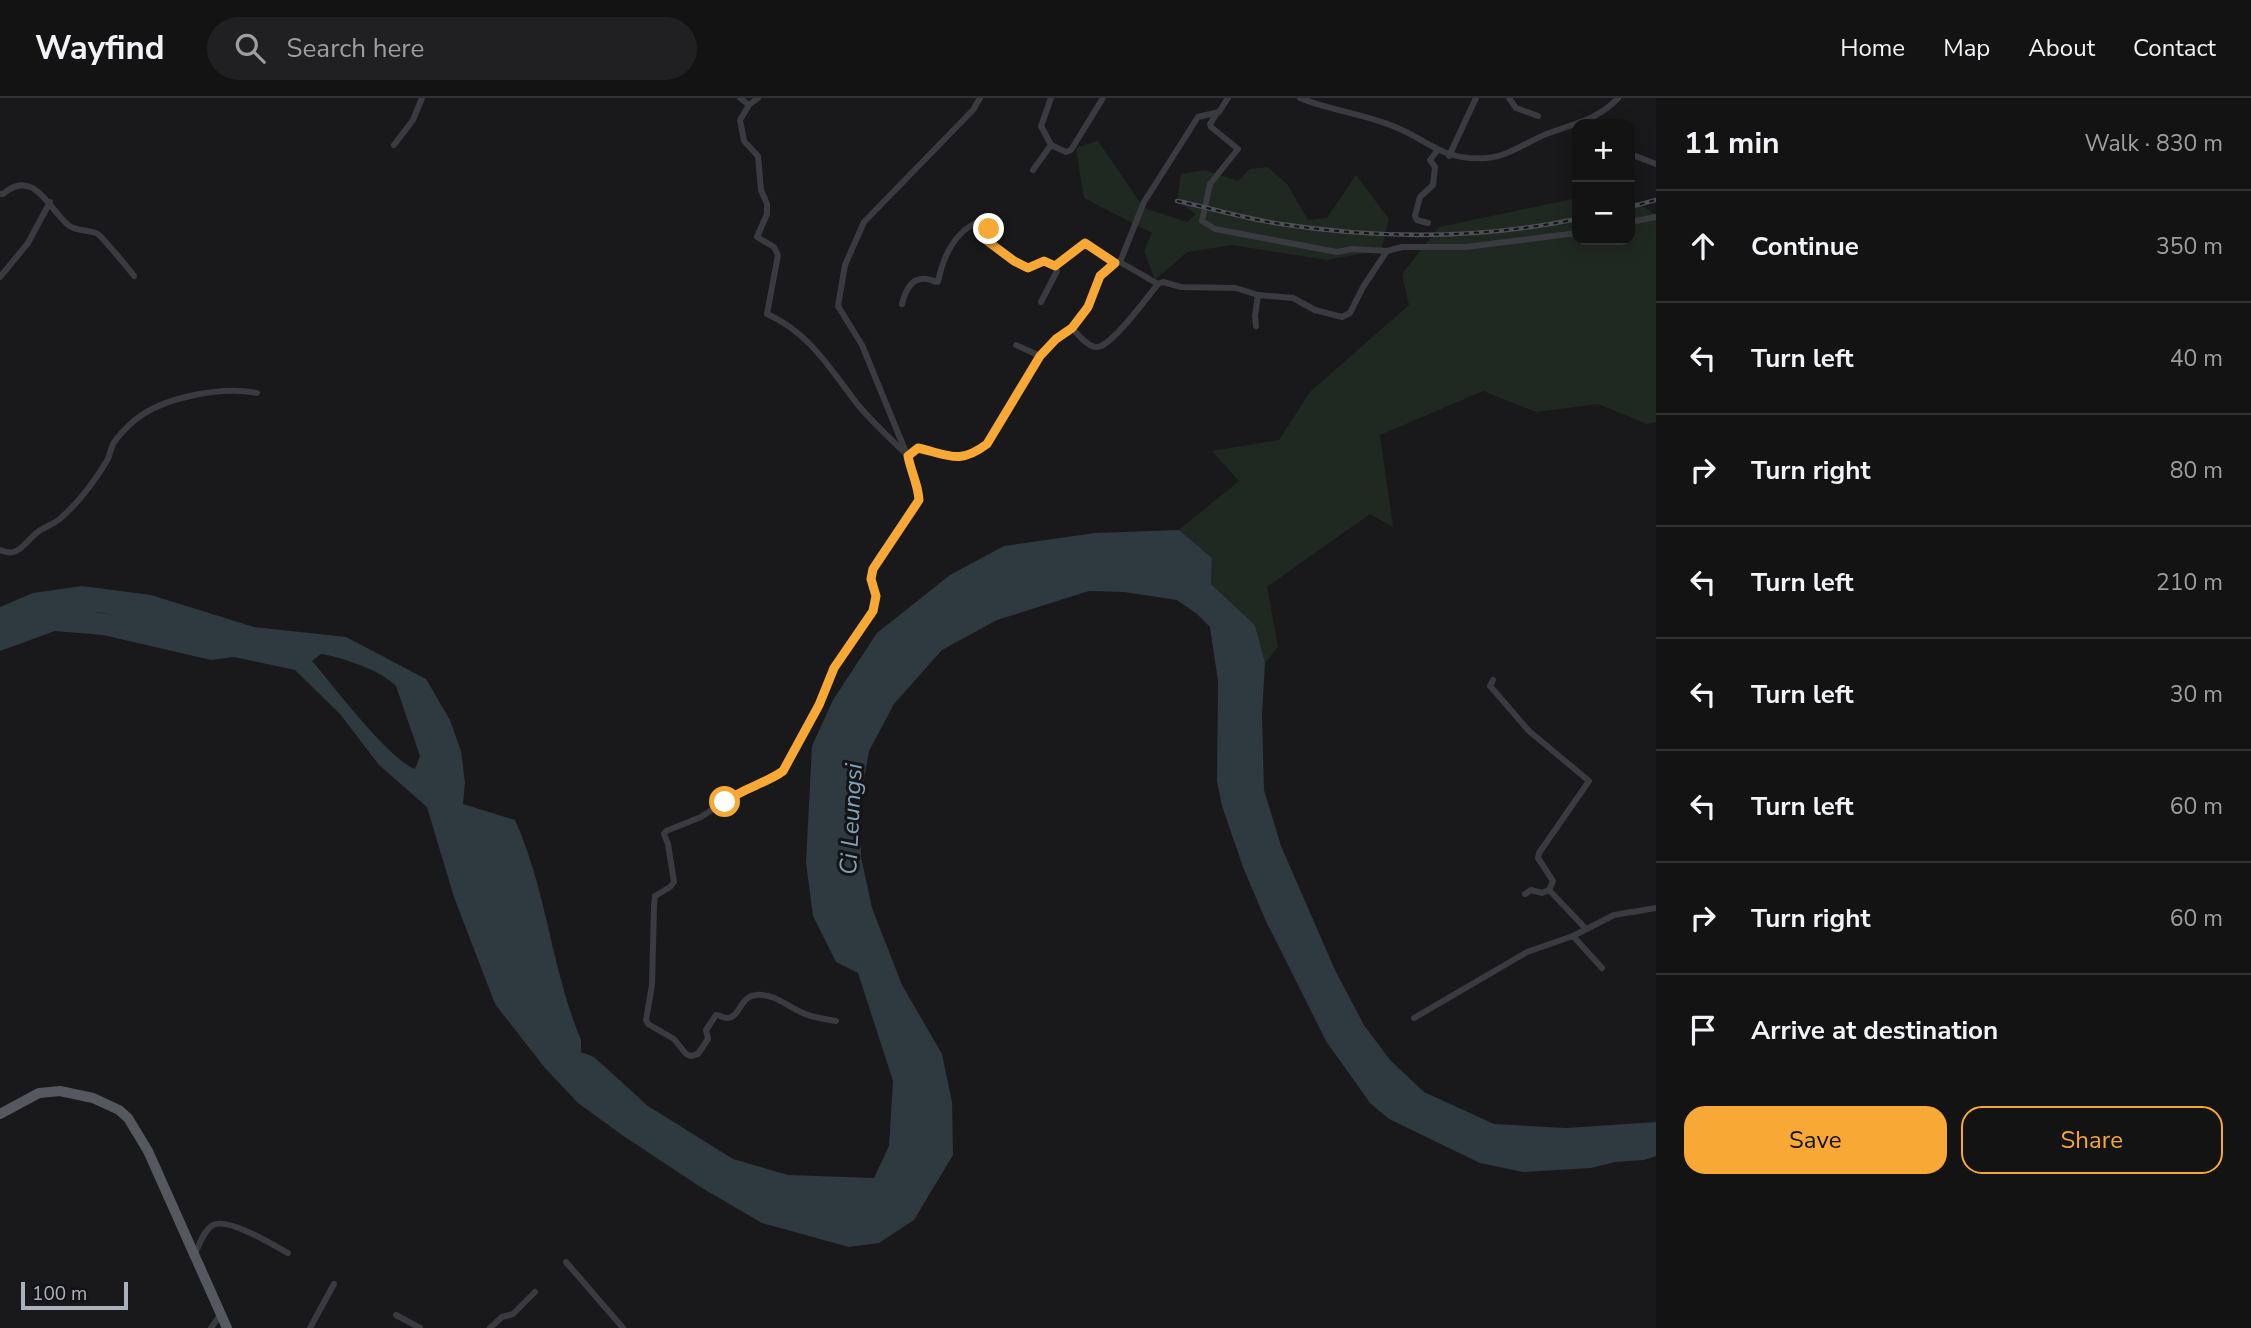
<!DOCTYPE html>
<html lang="en">
<head>
<meta charset="utf-8">
<style>
	:root { --surface:#131314; --page:#202022; --text:#f1f3f6; --muted:#9d9ea0; --line:#323234; --accent:#f7a835 }
	body { margin:0; font-family:"Nunito Sans",sans-serif; background:var(--page); color:var(--text) }
	.controls { position:absolute; right:21px; top:21px; display:grid; overflow:hidden; border-radius:14px; box-shadow:0 4px 18px #0003 }
	.controls button { width:63px; height:63px; display:grid; place-items:center; padding:0; border:0; border-bottom:2px solid var(--line); background:var(--surface); color:var(--text); font:35px sans-serif }
	.scale { position:absolute; left:21px; bottom:18px; width:107px; box-sizing:border-box; padding-left:7px; border:4px solid #abb1bb; border-top:0; font-size:19px; line-height:24px; white-space:nowrap; color:#abb1bb; -webkit-text-stroke:5px #141416; paint-order:stroke }
	.stop { position:absolute; width:21px; height:21px; margin:-16px; border:5px solid #f7a835; border-radius:50%; background:#fff }
	.stop.end { background:#f7a835; border-color:#fff; box-shadow:0 2px 7px #0008 }
	.list { margin:0; padding:0; list-style:none }
	h2 { display:flex; justify-content:space-between; align-items:center; height:91px; margin:0; padding:0 28px; font-size:30px }
	h2 small { font-size:23px; font-weight:400; color:var(--muted) }
	.list li { display:grid; grid-template-columns:46px 1fr auto; gap:21px; align-items:center; box-sizing:border-box; height:112px; padding:0 28px; border-top:2px solid var(--line) }
	.list b { display:block; font-size:26px; white-space:nowrap }
	.list em { font-size:23px; font-style:normal; color:var(--muted) }
	.actions { display:flex; gap:14px; padding:21px 28px }
	.actions a { flex:1; padding:16px 0; border:2px solid var(--accent); border-radius:21px; text-align:center; font-size:24px; color:var(--accent) }
	.actions .main { background:var(--accent); color:#111 }
	.icon { flex:none; width:38px; height:38px; fill:none; stroke:currentColor; stroke-width:2; stroke-linecap:round; stroke-linejoin:round }
	.map { position:relative; flex:none; width:1656px; height:1230px; overflow:hidden }
	header { display:flex; align-items:center; gap:42px; box-sizing:border-box; height:98px; padding:0 35px; background:var(--surface); border-bottom:2px solid var(--line) }
	header strong { font-size:33px }
	nav { display:flex; gap:38px; margin-inline-start:auto; font-size:24px }
	.search { width:490px; height:63px; background:var(--page); display:flex; align-items:center; gap:18px; box-sizing:border-box; padding:0 24px; border-radius:38px; color:var(--muted); font-size:26px }
	main { display:flex }
	aside { flex:1; background:var(--surface) }
	.map>svg:first-child { display:block }
</style>
</head>
<body>
<header>
<strong>Wayfind</strong>
<div class="search"><svg class="icon" aria-label="search" viewBox="0 0 24 24"><circle cx="10" cy="10" r="6"/><path d="M15 15l6 6"/></svg>Search here</div>
<nav><a>Home</a><a>Map</a><a>About</a><a>Contact</a></nav>
</header>
<main>
<div class="map">
<svg width="1656" height="1230" viewBox="0 0 1656 1230">
	<rect width="100%" height="100%" fill="#19191b"/>
	<!-- green -->
	<g fill="#202921">
		<path d="M1098,43L1144,110L1187,124L1196,116L1177,103L1181,76L1204,72L1238,83L1250,71L1268,69L1287,86L1308,122L1327,120L1356,77L1389,121L1381,152L1327,162L1232,147L1187,154L1155,182L1144,153L1152,135L1084,100L1076,50Z"/>
		<path d="M1577,100V142H1630V100L1656,117V324L1647,326L1598,306L1536,314L1483,293L1380,337L1393,429L1370,416L1267,489L1278,549L1265,565L1255,527L1211,486L1212,460L1179,432L1239,383L1212,353L1279,342L1310,294L1409,207L1402,176L1439,129Z"/>
	</g>
	<!-- water -->
	<path fill="#2e3940" fill-rule="evenodd" d="M1179,432L1212,460L1211,486L1255,527L1265,565L1262,616L1264,692L1281,748L1335,872L1364,927L1390,962L1424,994L1494,1026L1566,1030L1656,1024V1058L1644,1062L1615,1064L1591,1070L1523,1074L1480,1065L1389,1021L1370,1005L1326,943L1265,821L1243,769L1222,708L1217,683L1218,583L1210,529L1197,516L1177,502L1124,494L1089,493L997,522L942,552L894,606L869,653L860,704L861,759L872,810L902,887L942,956L952,1004L953,1057L914,1122L879,1145L849,1149L762,1125L702,1090L622,1037L578,1005L545,970L495,906L454,799L427,709L379,667L340,616L295,572L234,559L211,562L103,537L55,533L0,553V509L33,495L82,488L151,497L254,529L346,539L426,581L450,622L461,653L465,685L463,706L515,722C547,793 551,870 581,942V954L594,959L648,1008L733,1061L788,1077L874,1080L889,1048L893,983L858,875L836,864L813,818L806,765L812,648L833,602L877,535L950,477L1004,448L1095,435ZM91,507C106,510 128,511 137,525L109,524L63,515L72,509ZM321,556C342,559 382,573 396,588L420,658L415,671C389,662 333,587 312,563Z"/>
	<g fill="none" stroke-linecap="round" stroke-linejoin="round">
		<!-- river -->
		<g stroke="#2e3940" stroke-width="12">
			<path d="M70,511C91,505 118,508 135,522"/>
			<path d="M62,515L151,529"/>
		</g>
		<!-- minor -->
		<g stroke="#393b40" stroke-width="6">
			<path d="M740,0L749,7"/>
			<path d="M758,0L749,7L740,22L744,43L758,58L761,92L767,106V116L757,139L774,149L778,157L767,216C809,234 831,272 858,307C873,325 891,341 908,358"/>
			<path d="M1300,0C1329,12 1363,16 1393,28C1431,43 1441,63 1487,60C1511,58 1530,41 1552,34C1577,25 1600,20 1618,0"/>
			<path d="M1509,0L1516,10L1538,18"/>
			<path d="M1217,15L1210,26L1211,29L1238,51L1210,86L1202,123L1215,131L1337,154L1352,151L1387,153"/>
			<path d="M394,47L413,22L422,0"/>
			<path d="M1051,47L1066,54L1071,52L1103,0"/>
			<path d="M1630,56L1656,66"/>
			<path d="M1449,58L1476,0"/>
			<path d="M1033,72L1051,47L1041,28L1051,0"/>
			<path d="M0,96H3C33,70 48,109 67,126C75,134 89,131 98,136C101,138 130,172 134,178"/>
			<path d="M1630,124L1656,119"/>
			<path d="M1428,125L1417,122L1415,118L1420,99L1433,87L1435,69L1430,62L1437,53"/>
			<path d="M1120,164L1158,186"/>
			<path d="M0,179L28,145L50,104"/>
			<path d="M1041,204L1057,173L1055,168"/>
			<path d="M902,206C905,194 911,179 926,181C931,181 934,184 938,184C943,159 955,132 981,123L989,131L986,142L1028,170L1044,163L1055,168L1085,145L1115,165"/>
			<path d="M1256,228L1255,218L1258,197"/>
			<path d="M1072,230C1077,221 1084,215 1089,207C1099,190 1098,170 1120,164L1144,104L1198,19L1219,14L1228,0"/>
			<path d="M1016,247L1040,258"/>
			<path d="M905,352L862,247L838,208L845,167L864,124L973,12L980,0"/>
			<path d="M0,452C19,461 25,443 39,433C46,428 55,426 62,419C79,404 96,381 108,361C110,356 111,350 113,346C118,338 128,328 135,322C163,299 222,288 257,295"/>
			<path d="M1493,582L1490,588L1529,633L1589,683L1539,755L1538,760L1553,783L1549,792"/>
			<path d="M1525,796L1531,792L1542,795L1549,792L1586,831"/>
			<path d="M1573,838L1602,870"/>
			<path d="M1414,920L1527,854L1573,838L1614,817L1656,810"/>
			<path d="M836,923C825,921 813,920 803,915C788,909 774,895 756,897C740,898 740,920 727,920C723,920 720,917 716,917L706,932L708,941L698,956L691,958L686,956L674,941L648,926L646,922L652,887L654,807L655,798L670,789L674,784L668,746L664,736L666,733L701,719L730,700L774,680L783,673L819,607L834,570L873,513L876,498L871,481L876,463L919,402V389L910,370L908,358L918,350L961,360L973,356L987,347L1040,258L1056,241L1072,230C1078,236 1088,250 1098,249C1113,247 1148,198 1158,186L1163,184L1181,189L1236,190L1258,197L1293,200L1315,212L1342,219L1350,215L1363,189L1387,153L1402,149H1466L1577,135"/>
			<path d="M195,1155C200,1146 204,1132 213,1127C228,1119 273,1147 288,1155"/>
			<path d="M566,1164L623,1230"/>
			<path d="M396,1217L420,1230"/>
			<path d="M211,1230L221,1216"/>
			<path d="M310,1230L334,1186"/>
			<path d="M490,1230L502,1219L513,1216L535,1194"/>
		</g>
		<!-- primary -->
		<path stroke="#55585f" stroke-width="10" d="M0,1016L39,995L60,993L93,1000L119,1012L128,1020L148,1053L227,1230"/>
		<!-- rail casing -->
		<g stroke="#4c4f55" stroke-width="4.5">
			<g id="rail">
				<path d="M1177,103C1211,110 1246,121 1281,126C1378,141 1480,141 1577,121"/>
				<path d="M1630,109L1656,102"/>
			</g>
		</g>
		<!-- rail -->
		<use href="#rail" stroke="#141416" stroke-width="2" stroke-dasharray="5" stroke-linecap="butt"/>
	</g>
	<g fill="none" stroke-linecap="round" stroke-linejoin="round">
		<!-- route -->
		<path stroke="#f7a835" stroke-width="9" d="M725,704C743,690 765,686 783,673L819,607L834,570L873,513L876,498L871,481L873,471L919,402C918,386 911,374 908,358L918,350C949,357 959,367 987,346L1040,258L1056,241L1072,230L1088,209L1100,178L1115,165L1085,145L1055,168L1044,163L1028,170L1014,163L986,142L989,131"/>
	</g>
	<g text-anchor="middle" dominant-baseline="central" stroke-width="6" stroke-linejoin="round" paint-order="stroke">
		<!-- water labels -->
		<g font-size="24" font-style="italic" fill="#81a1b6" stroke="#141416">
			<text transform="translate(851 721) rotate(-87)">Ci Leungsi</text>
		</g>
	</g>
</svg>
<div class="controls">
<button>+</button>
<button>−</button>
</div>
<div class="scale">100 m</div>
<div class="stop" style="left:725px;top:704px"></div>
<div class="stop end" style="left:989px;top:131px"></div>
</div>
<aside>
<h2>11 min<small>Walk · 830 m</small></h2>
<ul class="list">
<li><svg class="icon" aria-label="ahead" viewBox="0 0 24 24"><path d="M12 20V5M6 11l6-6 6 6"/></svg><div><b>Continue</b></div><em>350 m</em></li>
<li><svg class="icon" aria-label="left" viewBox="0 0 24 24"><path d="M17 20v-9H6M10 6l-5 5 5 5"/></svg><div><b>Turn left</b></div><em>40 m</em></li>
<li><svg class="icon" aria-label="right" viewBox="0 0 24 24"><path d="M7 20v-9h11M14 6l5 5-5 5"/></svg><div><b>Turn right</b></div><em>80 m</em></li>
<li><svg class="icon" aria-label="left" viewBox="0 0 24 24"><path d="M17 20v-9H6M10 6l-5 5 5 5"/></svg><div><b>Turn left</b></div><em>210 m</em></li>
<li><svg class="icon" aria-label="left" viewBox="0 0 24 24"><path d="M17 20v-9H6M10 6l-5 5 5 5"/></svg><div><b>Turn left</b></div><em>30 m</em></li>
<li><svg class="icon" aria-label="left" viewBox="0 0 24 24"><path d="M17 20v-9H6M10 6l-5 5 5 5"/></svg><div><b>Turn left</b></div><em>60 m</em></li>
<li><svg class="icon" aria-label="right" viewBox="0 0 24 24"><path d="M7 20v-9h11M14 6l5 5-5 5"/></svg><div><b>Turn right</b></div><em>60 m</em></li>
<li><svg class="icon" aria-label="arrive" viewBox="0 0 24 24"><path d="M6 21V4h12l-3 4 3 4H6"/></svg><div><b>Arrive at destination</b></div></li>
</ul>
<div class="actions"><a class="main">Save</a><a>Share</a></div>
</aside>
</main>
</body>
</html>
